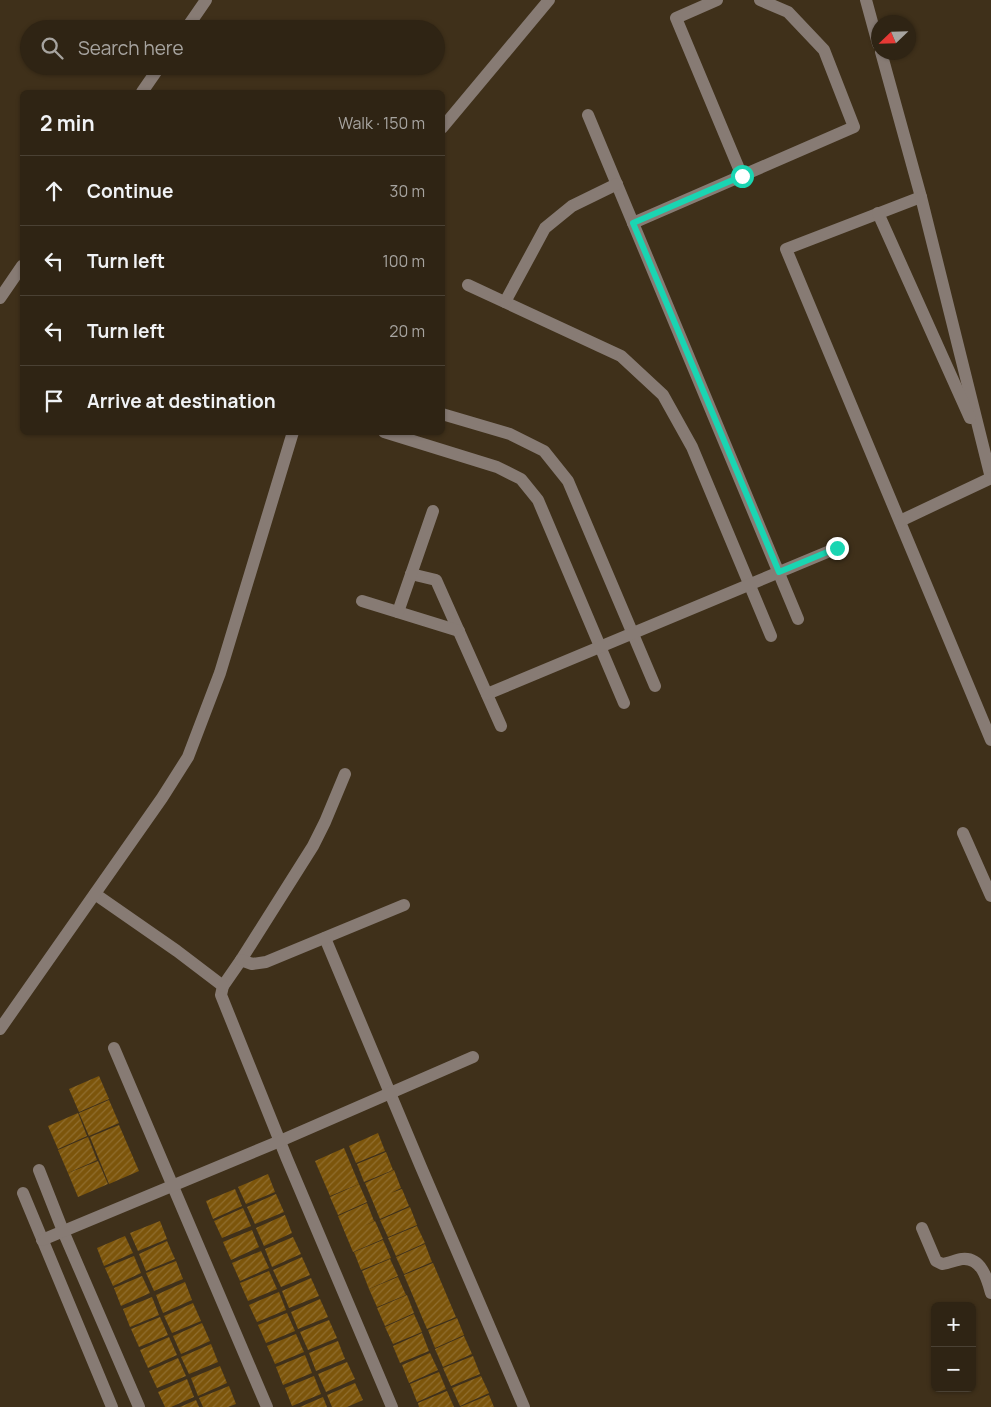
<!DOCTYPE html>
<html lang="en">
<head>
<meta charset="utf-8">
<style>
	:root { --surface:#2f2414; --page:#372c1d; --text:#f1f3f6; --muted:#a7a4a0; --line:#4a4134 }
	body { margin:0; font-family:Manrope,sans-serif; background:var(--page); color:var(--text) }
	.controls { position:absolute; right:15px; bottom:15px; display:grid; overflow:hidden; border-radius:8px; box-shadow:0 1px 4px #0004 }
	.controls button { width:45px; height:45px; display:grid; place-items:center; padding:0; border:0; border-bottom:1px solid var(--line); background:var(--surface); color:var(--text); font:25px sans-serif }
	.compass { position:absolute; left:871px; top:15px; width:45px; height:45px; border-radius:50%; background:var(--surface); box-shadow:0 1px 4px #0004; rotate:247deg }
	.stop { position:absolute; width:15px; height:15px; margin:-11px; border:4px solid #1ad5b2; border-radius:50%; background:#fff }
	.stop.end { background:#1ad5b2; border-color:#fff; box-shadow:0 1px 5px #0008 }
	.list { margin:0; padding:0; list-style:none }
	h2 { display:flex; justify-content:space-between; align-items:center; height:65px; margin:0; padding:0 20px; font-size:21px }
	h2 small { font-size:16px; font-weight:400; color:var(--muted) }
	.list li { display:grid; grid-template-columns:32px 1fr auto; gap:15px; align-items:center; box-sizing:border-box; height:70px; padding:0 20px; border-top:1px solid var(--line) }
	.list b { display:block; font-size:19px; white-space:nowrap }
	.list em { font-size:16px; font-style:normal; color:var(--muted) }
	.icon { flex:none; width:28px; height:28px; fill:none; stroke:currentColor; stroke-width:2; stroke-linecap:round; stroke-linejoin:round }
	.map { position:relative; flex:none; width:991px; height:1407px; overflow:hidden }
	.search { position:absolute; background:var(--surface); box-shadow:0 1px 4px #0004; left:20px; top:20px; width:425px; height:55px; display:flex; align-items:center; gap:12px; box-sizing:border-box; padding:0 18px; border-radius:28px; color:var(--muted); font-size:19px }
	.panel { position:absolute; background:var(--surface); box-shadow:0 1px 4px #0004; left:20px; top:90px; width:425px; height:345px; border-radius:8px }
	.map>svg:first-child { display:block }
</style>
</head>
<body>
<div class="map">
<svg width="991" height="1407" viewBox="0 0 991 1407">
	<defs>
		<pattern id="building-hatch" width="6" height="6" patternUnits="userSpaceOnUse" patternTransform="scale(1.25)"><rect width="6" height="6" fill="#7c550b"/><path d="M-1 1l2-2M0 6l6-6M5 7l2-2" fill="none" stroke="#906e2f"/></pattern>
	</defs>
	<rect width="100%" height="100%" fill="#3f301a"/>
	<!-- building -->
	<g fill="url(#building-hatch)">
		<path d="M99,1076L109,1099L79,1112L69,1089Z"/>
		<path d="M109,1100L119,1123L89,1136L79,1113Z"/>
		<path d="M78,1113L87,1136L58,1149L48,1126Z"/>
		<path d="M119,1125L139,1171L109,1184L90,1137Z"/>
		<path d="M378,1133L385,1151L356,1163L349,1146Z"/>
		<path d="M88,1137L97,1160L68,1173L58,1150Z"/>
		<path d="M344,1148L359,1184L330,1196L315,1161Z"/>
		<path d="M386,1152L393,1170L364,1182L357,1164Z"/>
		<path d="M98,1161L108,1184L78,1197L68,1173Z"/>
		<path d="M394,1170L401,1188L391,1193L402,1189L409,1206L380,1219L365,1183Z"/>
		<path d="M268,1174L275,1192L246,1204L238,1187Z"/>
		<path d="M359,1184L367,1202L338,1215L330,1197Z"/>
		<path d="M235,1189L242,1206L213,1219L206,1201Z"/>
		<path d="M276,1194L284,1212L255,1224L247,1207Z"/>
		<path d="M367,1203L374,1221L364,1226L375,1221L383,1239L353,1252L338,1216Z"/>
		<path d="M410,1207L417,1225L388,1237L380,1220Z"/>
		<path d="M243,1208L251,1226L222,1238L214,1221Z"/>
		<path d="M285,1215L292,1233L264,1246L256,1228Z"/>
		<path d="M160,1221L167,1239L138,1251L130,1233Z"/>
		<path d="M417,1226L425,1243L396,1256L388,1238Z"/>
		<path d="M252,1230L259,1247L231,1260L223,1242Z"/>
		<path d="M125,1236L133,1253L104,1266L97,1248Z"/>
		<path d="M293,1237L301,1254L272,1267L265,1249Z"/>
		<path d="M383,1240L391,1258L361,1270L354,1252Z"/>
		<path d="M167,1241L175,1259L146,1271L139,1254Z"/>
		<path d="M425,1244L432,1262L404,1274L396,1257Z"/>
		<path d="M261,1251L269,1268L240,1281L232,1263Z"/>
		<path d="M134,1256L141,1273L113,1286L105,1268Z"/>
		<path d="M302,1257L310,1275L281,1287L273,1270Z"/>
		<path d="M390,1259L398,1276L369,1289L362,1271Z"/>
		<path d="M176,1261L183,1279L154,1291L146,1273Z"/>
		<path d="M433,1263L456,1317L427,1329L404,1275Z"/>
		<path d="M269,1271L277,1289L248,1301L240,1283Z"/>
		<path d="M142,1276L150,1293L121,1306L114,1288Z"/>
		<path d="M398,1277L406,1295L377,1307L369,1289Z"/>
		<path d="M311,1278L319,1296L289,1308L282,1291Z"/>
		<path d="M185,1282L192,1300L163,1313L156,1295Z"/>
		<path d="M279,1292L286,1310L257,1322L249,1305Z"/>
		<path d="M407,1295L414,1313L385,1326L377,1308Z"/>
		<path d="M152,1297L159,1315L130,1327L123,1309Z"/>
		<path d="M320,1299L328,1317L298,1329L291,1312Z"/>
		<path d="M193,1303L201,1321L172,1333L164,1316Z"/>
		<path d="M287,1313L295,1331L266,1343L258,1325Z"/>
		<path d="M414,1314L422,1332L393,1344L385,1327Z"/>
		<path d="M160,1317L168,1335L139,1347L131,1329Z"/>
		<path d="M457,1318L464,1335L435,1348L428,1330Z"/>
		<path d="M329,1320L337,1338L308,1350L300,1332Z"/>
		<path d="M202,1323L210,1341L181,1354L173,1336Z"/>
		<path d="M422,1333L429,1351L400,1363L393,1346Z"/>
		<path d="M296,1334L304,1352L275,1364L267,1346Z"/>
		<path d="M464,1336L472,1354L443,1367L435,1349Z"/>
		<path d="M169,1337L177,1355L148,1368L140,1350Z"/>
		<path d="M338,1341L345,1359L316,1371L309,1353Z"/>
		<path d="M211,1344L218,1362L189,1374L181,1357Z"/>
		<path d="M430,1353L438,1370L409,1383L402,1365Z"/>
		<path d="M305,1355L312,1373L283,1385L276,1367Z"/>
		<path d="M473,1356L480,1374L451,1386L443,1368Z"/>
		<path d="M178,1358L186,1376L157,1388L149,1371Z"/>
		<path d="M347,1362L355,1379L326,1392L318,1374Z"/>
		<path d="M220,1366L227,1383L198,1396L191,1378Z"/>
		<path d="M439,1372L446,1389L417,1402L410,1384Z"/>
		<path d="M314,1376L321,1394L292,1406L285,1388Z"/>
		<path d="M481,1376L489,1393L460,1406L452,1388Z"/>
		<path d="M187,1379L194,1397L171,1407H165L158,1392Z"/>
		<path d="M355,1383L363,1400L347,1407H332L327,1395Z"/>
		<path d="M229,1386L236,1404L228,1407H203L199,1398Z"/>
		<path d="M447,1391L454,1407H419L418,1403Z"/>
		<path d="M489,1395L494,1407H460Z"/>
		<path d="M323,1397L327,1407H300Z"/>
		<path d="M196,1400L199,1407H180Z"/>
	</g>
	<g fill="none" stroke-linecap="round" stroke-linejoin="round">
		<!-- minor -->
		<g stroke="#877b74" stroke-width="12">
			<path d="M717,0L676,18L742,176"/>
			<path d="M866,0L878,44"/>
			<path d="M186,29L206,0"/>
			<path d="M881,52L921,197L786,249L991,740"/>
			<path d="M142,92L160,66"/>
			<path d="M588,115L798,619"/>
			<path d="M442,128L549,0"/>
			<path d="M921,197L991,478"/>
			<path d="M878,213L970,418"/>
			<path d="M633,223L854,127L824,50L788,12L760,0"/>
			<path d="M468,285L621,356L663,395L692,447L771,636"/>
			<path d="M0,298L22,266"/>
			<path d="M505,302L545,228L572,206L617,184"/>
			<path d="M442,414L510,434L544,451L568,481L655,686"/>
			<path d="M384,432L497,467L521,479L538,500L624,703"/>
			<path d="M900,521L991,478"/>
			<path d="M411,574L436,580L501,726"/>
			<path d="M362,601L459,631"/>
			<path d="M398,612L433,511"/>
			<path d="M487,694L837,548"/>
			<path d="M345,774L325,822L313,846L241,960L223,986L221,995L287,1159L392,1407"/>
			<path d="M963,833L991,896"/>
			<path d="M95,894L177,951L223,986"/>
			<path d="M325,938L421,1167L524,1407"/>
			<path d="M241,960L252,964L266,962L404,905"/>
			<path d="M0,1029L162,798L188,757L220,673L293,432"/>
			<path d="M114,1048L267,1407"/>
			<path d="M39,1170L63,1231L139,1407"/>
			<path d="M23,1193L112,1407"/>
			<path d="M922,1228L936,1261L942,1264C949,1263 956,1260 962,1259C981,1257 987,1278 991,1293"/>
			<path d="M42,1240L280,1141L473,1057"/>
		</g>
	</g>
	<g fill="none" stroke-linecap="round" stroke-linejoin="round">
		<!-- route -->
		<path stroke="#1ad5b2" stroke-width="6" d="M742,176L633,223L779,572L837,548"/>
	</g>
</svg>
<div class="controls">
<button>+</button>
<button>−</button>
</div>
<svg class="compass" viewBox="-18 -18 36 36"><path d="M0-13l5 13h-10z" fill="#e53935"/><path d="M0 13l5-13h-10z" fill="#a7a4a0"/></svg>
<div class="stop" style="left:742px;top:176px"></div>
<div class="stop end" style="left:837px;top:548px"></div>
<div class="search"><svg class="icon" aria-label="search" viewBox="0 0 24 24"><circle cx="10" cy="10" r="6"/><path d="M15 15l6 6"/></svg>Search here</div>
<section class="panel">
<h2>2 min<small>Walk · 150 m</small></h2>
<ul class="list">
<li><svg class="icon" aria-label="ahead" viewBox="0 0 24 24"><path d="M12 20V5M6 11l6-6 6 6"/></svg><div><b>Continue</b></div><em>30 m</em></li>
<li><svg class="icon" aria-label="left" viewBox="0 0 24 24"><path d="M17 20v-9H6M10 6l-5 5 5 5"/></svg><div><b>Turn left</b></div><em>100 m</em></li>
<li><svg class="icon" aria-label="left" viewBox="0 0 24 24"><path d="M17 20v-9H6M10 6l-5 5 5 5"/></svg><div><b>Turn left</b></div><em>20 m</em></li>
<li><svg class="icon" aria-label="arrive" viewBox="0 0 24 24"><path d="M6 21V4h12l-3 4 3 4H6"/></svg><div><b>Arrive at destination</b></div></li>
</ul>
</section>
</div>
</body>
</html>
